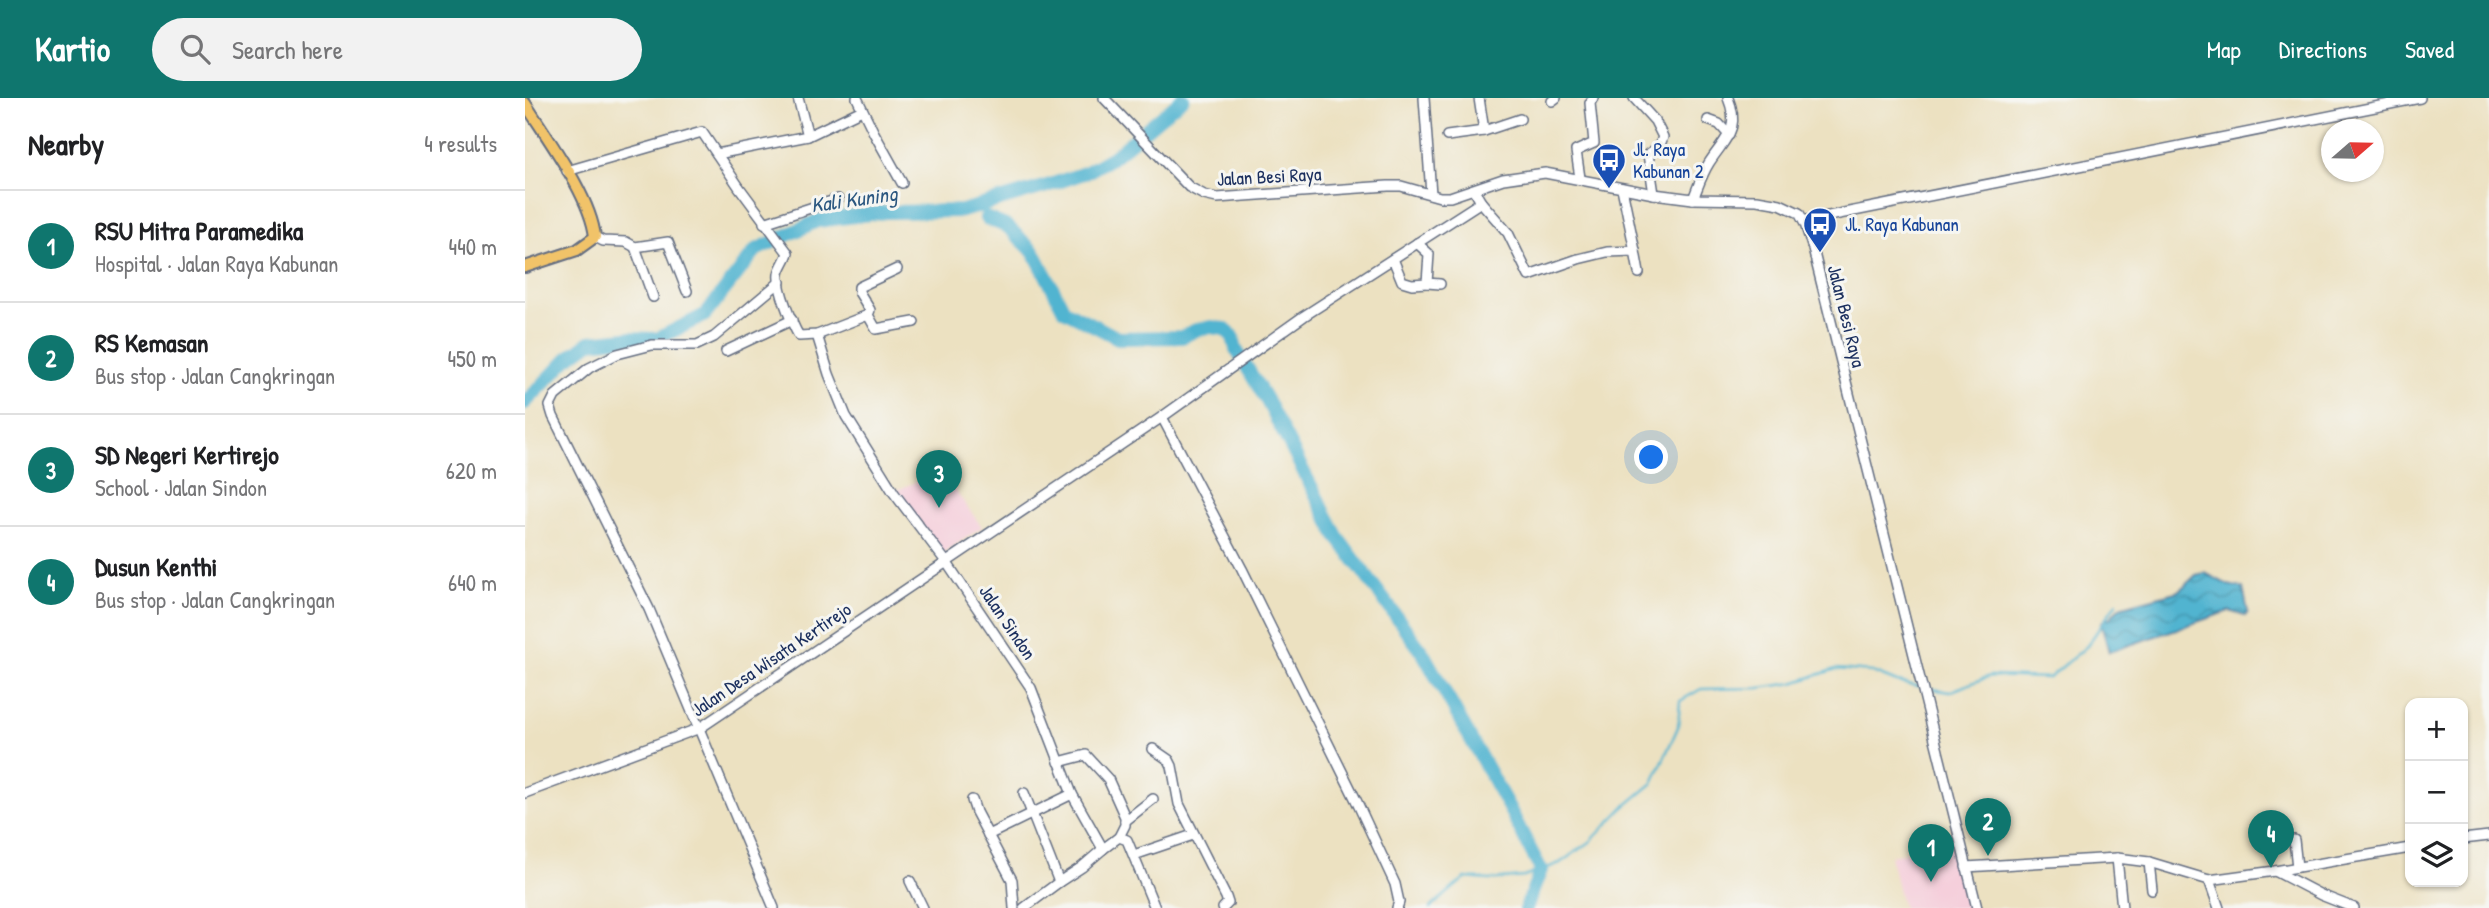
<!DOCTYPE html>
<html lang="en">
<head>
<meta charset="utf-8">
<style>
	:root { --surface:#fff; --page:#f2f2f2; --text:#202124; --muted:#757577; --line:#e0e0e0; --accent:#0f766e }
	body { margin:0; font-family:"Patrick Hand",sans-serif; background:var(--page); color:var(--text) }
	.controls { position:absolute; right:21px; bottom:21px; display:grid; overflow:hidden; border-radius:14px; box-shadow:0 2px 5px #0004 }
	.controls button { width:63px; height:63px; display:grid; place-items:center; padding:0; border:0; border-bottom:2px solid var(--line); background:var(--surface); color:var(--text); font:35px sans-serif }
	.compass { position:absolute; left:1796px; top:21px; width:63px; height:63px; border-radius:50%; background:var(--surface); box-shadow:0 2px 5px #0004; rotate:70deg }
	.you { position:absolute; left:1127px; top:360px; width:24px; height:24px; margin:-18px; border:5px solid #fff; border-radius:50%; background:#1a73e8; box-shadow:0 0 0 10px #1a73e833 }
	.badge { display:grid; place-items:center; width:46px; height:46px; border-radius:50%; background:var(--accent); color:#fff; font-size:23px; font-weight:700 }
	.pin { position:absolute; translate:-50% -58px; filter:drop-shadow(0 2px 4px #0008) }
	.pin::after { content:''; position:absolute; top:37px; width:24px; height:21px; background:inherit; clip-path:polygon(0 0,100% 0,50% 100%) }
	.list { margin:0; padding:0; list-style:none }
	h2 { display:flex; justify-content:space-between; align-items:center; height:91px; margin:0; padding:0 28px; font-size:30px }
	h2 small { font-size:23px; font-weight:400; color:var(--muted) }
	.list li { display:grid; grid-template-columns:46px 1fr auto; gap:21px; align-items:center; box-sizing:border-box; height:112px; padding:0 28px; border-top:2px solid var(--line) }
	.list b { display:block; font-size:26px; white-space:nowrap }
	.list p { margin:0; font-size:23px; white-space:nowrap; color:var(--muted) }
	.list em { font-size:23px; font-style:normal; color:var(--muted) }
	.icon { flex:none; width:38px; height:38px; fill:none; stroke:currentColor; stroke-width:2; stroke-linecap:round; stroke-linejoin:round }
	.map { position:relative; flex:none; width:1964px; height:810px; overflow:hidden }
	header { display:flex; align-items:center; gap:42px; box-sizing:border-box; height:98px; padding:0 35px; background:var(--accent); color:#fff }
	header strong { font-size:33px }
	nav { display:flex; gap:38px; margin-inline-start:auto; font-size:24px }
	.search { width:490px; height:63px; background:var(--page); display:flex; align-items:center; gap:18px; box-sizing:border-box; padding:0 24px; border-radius:38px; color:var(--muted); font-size:26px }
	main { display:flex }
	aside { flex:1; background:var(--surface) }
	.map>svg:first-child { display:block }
</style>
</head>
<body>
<header>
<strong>Kartio</strong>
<div class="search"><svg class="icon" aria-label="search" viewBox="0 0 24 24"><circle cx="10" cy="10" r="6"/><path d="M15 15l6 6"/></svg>Search here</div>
<nav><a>Map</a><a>Directions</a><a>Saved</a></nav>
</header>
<main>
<aside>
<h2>Nearby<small>4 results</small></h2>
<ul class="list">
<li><span class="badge">1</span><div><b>RSU Mitra Paramedika</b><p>Hospital · Jalan Raya Kabunan</p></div><em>440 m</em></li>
<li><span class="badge">2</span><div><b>RS Kemasan</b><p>Bus stop · Jalan Cangkringan</p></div><em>450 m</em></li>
<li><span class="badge">3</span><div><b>SD Negeri Kertirejo</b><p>School · Jalan Sindon</p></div><em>620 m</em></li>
<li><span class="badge">4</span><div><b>Dusun Kenthi</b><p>Bus stop · Jalan Cangkringan</p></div><em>640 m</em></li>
</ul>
</aside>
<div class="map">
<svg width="1964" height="810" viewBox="0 0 1964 810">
	<defs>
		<pattern id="water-waves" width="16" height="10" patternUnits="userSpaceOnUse" patternTransform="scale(1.75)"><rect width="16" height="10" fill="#51b4d0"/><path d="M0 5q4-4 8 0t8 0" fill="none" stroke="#4293ac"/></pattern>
	</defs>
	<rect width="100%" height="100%" fill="#f6f6f2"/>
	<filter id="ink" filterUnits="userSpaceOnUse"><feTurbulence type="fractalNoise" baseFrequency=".0143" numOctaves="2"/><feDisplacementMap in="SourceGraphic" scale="14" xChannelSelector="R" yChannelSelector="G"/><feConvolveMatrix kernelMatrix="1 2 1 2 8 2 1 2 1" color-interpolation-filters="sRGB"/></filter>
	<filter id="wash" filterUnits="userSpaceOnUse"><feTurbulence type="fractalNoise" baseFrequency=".00686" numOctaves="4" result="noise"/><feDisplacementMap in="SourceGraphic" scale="28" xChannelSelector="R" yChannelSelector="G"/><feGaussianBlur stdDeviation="1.57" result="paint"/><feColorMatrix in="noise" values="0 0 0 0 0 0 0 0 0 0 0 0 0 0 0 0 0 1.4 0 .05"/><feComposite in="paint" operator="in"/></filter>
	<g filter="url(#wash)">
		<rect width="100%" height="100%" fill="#ece1c1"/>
		<!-- built -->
		<g fill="#f5cfdb">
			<path d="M416,373L457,429L417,456L372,392Z"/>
			<path d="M1429,742L1446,810H1378L1365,758Z"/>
		</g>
		<!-- water -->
		<path fill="url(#water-waves)" stroke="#367297" stroke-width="2" d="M1680,475L1703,487L1718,490L1723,514L1720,518L1704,513L1584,554L1576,524L1585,520L1595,509L1654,493L1671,477Z"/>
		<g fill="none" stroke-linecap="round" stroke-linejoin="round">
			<!-- stream -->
			<path stroke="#51b4d0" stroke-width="2.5" d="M905,810L940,780L965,782L999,779L1035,765L1065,744L1099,709L1128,685L1153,629L1155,603L1176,591L1234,590L1268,585L1311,571L1347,574L1372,584L1424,594L1465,578L1524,580L1562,548L1592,504"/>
			<!-- river -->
			<g stroke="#51b4d0" stroke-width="14">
				<path d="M461,120L483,129L509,154L539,212L593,240L657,239L671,232L686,229L700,231L708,239L711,251L742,303L812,438L898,555L984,710L1016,772L1001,810"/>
				<path d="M0,305L42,261L65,244L101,240L132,241L180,217L231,152L292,123L360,114L437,113L522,88L562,74L588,59L658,0"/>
			</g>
		</g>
	</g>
	<g filter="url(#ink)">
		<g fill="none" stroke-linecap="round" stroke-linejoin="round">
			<!-- minor casing -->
			<g stroke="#646d81" stroke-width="12">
				<g id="minor">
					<path d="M273,0L283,38"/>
					<path d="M332,0L349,35L377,85"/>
					<path d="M579,0L664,89L679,97L692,100L863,88H876L915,99H925L978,81L1020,75L1129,96L1168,101L1232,102L1255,106L1274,115L1280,126L1288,151L1452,810"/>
					<path d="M899,0L906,96"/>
					<path d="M1109,0L1130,23L1138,39L1134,49L1123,56L1129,96"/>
					<path d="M1027,3L1031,0"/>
					<path d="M1183,22L1194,26L1204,37"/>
					<path d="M959,33L995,21"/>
					<path d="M922,38L959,33L954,0"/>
					<path d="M192,56L283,38L337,12"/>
					<path d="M42,73L177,34L214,89L263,155C261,162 255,169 254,176C252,190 267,226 274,238L292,237L343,217"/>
					<path d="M1055,80L1051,53L1069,45L1065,5L1068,0"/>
					<path d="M1097,90L1110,153"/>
					<path d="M1168,101C1173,89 1177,76 1184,65C1200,40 1216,32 1203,0"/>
					<path d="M956,104L983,135L1004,178L1053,161L1082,154L1110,153L1114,175"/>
					<path d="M1279,123L1895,0"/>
					<path d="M239,125L313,101"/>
					<path d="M70,139L78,143L101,144L110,149L143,144L162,193"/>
					<path d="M892,145L904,156L902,185L915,186"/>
					<path d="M110,149L128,199"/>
					<path d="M868,161L877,183L887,186L902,185"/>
					<path d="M372,171L334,189V194L345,212L343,217L351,231L389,224"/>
					<path d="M292,237L304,276L321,318L369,395L422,465L506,590L547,696L578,751L594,739L602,742L630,810"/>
					<path d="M201,253L267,222"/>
					<path d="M637,319L717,471L831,702L870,786L874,804L872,810"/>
					<path d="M628,651L644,662L647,668L654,706L701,799L703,805L698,810"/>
					<path d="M534,664L561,657L583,681L600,719V727L594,739"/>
					<path d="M0,695L175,630L637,319L779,218L956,104L949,92"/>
					<path d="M447,702L451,714L487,782L489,810"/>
					<path d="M600,723L628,701"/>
					<path d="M463,737L547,696"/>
					<path d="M1938,741L1964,738"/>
					<path d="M1769,742L1772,769"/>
					<path d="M609,757L668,737"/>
					<path d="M1592,760L1597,810"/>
					<path d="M1624,764L1627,792"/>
					<path d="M1441,769L1592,760L1624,764L1684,782L1750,773L1885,750"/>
					<path d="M1750,773L1796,797L1829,810"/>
					<path d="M1684,782L1694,810"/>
					<path d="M385,783L398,810"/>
					<path d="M534,784L557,769L578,751"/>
					<path d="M249,810L124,511L28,318L25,308L30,298L64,270L92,256L127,247H172L189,239L255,184"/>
					<path d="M499,810L534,784L499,695"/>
				</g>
			</g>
			<!-- major casing -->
			<g stroke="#646d81" stroke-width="14">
				<path id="major" d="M0,5C22,40 66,99 70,139L52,152L0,169"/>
			</g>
			<!-- minor -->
			<use href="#minor" stroke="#fff" stroke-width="9"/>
			<!-- major -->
			<use href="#major" stroke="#f1c369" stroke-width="10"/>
		</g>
	</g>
	<!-- icons -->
	<defs>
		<g id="bus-pin" transform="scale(1.75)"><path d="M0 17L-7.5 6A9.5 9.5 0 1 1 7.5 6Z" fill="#1a4fb4" stroke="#f6f6f2"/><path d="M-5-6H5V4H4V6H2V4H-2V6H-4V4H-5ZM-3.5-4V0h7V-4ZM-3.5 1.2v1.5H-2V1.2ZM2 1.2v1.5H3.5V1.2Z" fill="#fff"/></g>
	</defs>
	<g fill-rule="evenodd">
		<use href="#bus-pin" x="1084" y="62"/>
		<use href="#bus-pin" x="1295" y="126"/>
	</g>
	<g text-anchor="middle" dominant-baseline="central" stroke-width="6" stroke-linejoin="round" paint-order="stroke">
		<!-- transit labels -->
		<g font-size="19" fill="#164399" stroke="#f6f6f2" text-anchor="start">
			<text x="1108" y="51">Jl. Raya<tspan x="1108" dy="22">Kabunan 2</tspan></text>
			<text x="1320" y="126">Jl. Raya Kabunan</text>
		</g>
		<!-- street labels -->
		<g font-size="19" fill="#1b2f5e" stroke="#f6f6f2">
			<text transform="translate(744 78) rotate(-3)">Jalan Besi Raya</text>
			<text transform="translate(1322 218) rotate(76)">Jalan Besi Raya</text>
			<text transform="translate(483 524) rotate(56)">Jalan Sindon</text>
			<text transform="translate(246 561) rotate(-34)">Jalan Desa Wisata Kertirejo</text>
		</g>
		<!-- water labels -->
		<g font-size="21" font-style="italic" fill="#2b5780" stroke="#f6f6f2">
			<text transform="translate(329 101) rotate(-8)">Kali Kuning</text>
		</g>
	</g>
</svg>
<div class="controls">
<button>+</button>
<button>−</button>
<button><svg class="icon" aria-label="layers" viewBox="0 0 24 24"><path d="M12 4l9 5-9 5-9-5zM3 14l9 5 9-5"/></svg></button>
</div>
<svg class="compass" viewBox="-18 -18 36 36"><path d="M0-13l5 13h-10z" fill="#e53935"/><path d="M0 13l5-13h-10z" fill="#757577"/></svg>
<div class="you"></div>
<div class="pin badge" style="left:1406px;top:784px">1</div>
<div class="pin badge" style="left:1463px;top:758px">2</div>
<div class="pin badge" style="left:414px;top:410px">3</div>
<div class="pin badge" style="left:1746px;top:770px">4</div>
</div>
</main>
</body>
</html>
